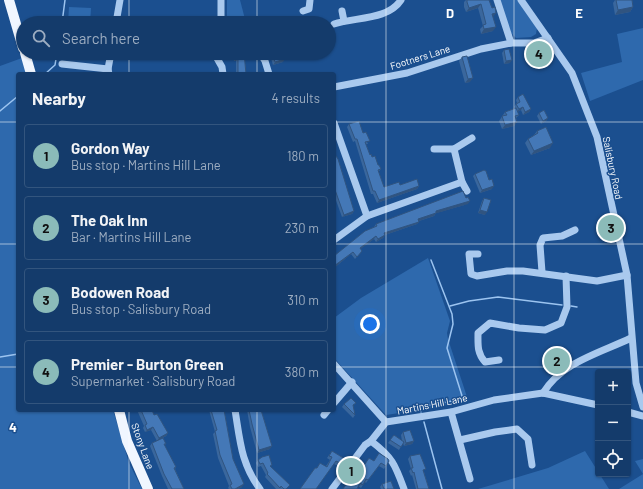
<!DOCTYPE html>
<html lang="en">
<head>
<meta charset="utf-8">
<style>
	:root { --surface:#143b6b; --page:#1d4271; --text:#f1f3f6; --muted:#9dadc1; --line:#33557e; --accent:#8bbbb9 }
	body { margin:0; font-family:Barlow,sans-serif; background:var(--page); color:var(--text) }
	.controls { position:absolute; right:12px; bottom:12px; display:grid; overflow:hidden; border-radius:4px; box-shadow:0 1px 3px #0004 }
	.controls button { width:36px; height:36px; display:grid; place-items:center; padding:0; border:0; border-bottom:1px solid var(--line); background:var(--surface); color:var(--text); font:20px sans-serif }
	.you { position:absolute; left:370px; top:324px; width:14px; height:14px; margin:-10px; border:3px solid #fff; border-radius:50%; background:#1a73e8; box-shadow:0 0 0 6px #1a73e833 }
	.badge { display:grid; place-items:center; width:26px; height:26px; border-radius:50%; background:var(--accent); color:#111; font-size:13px; font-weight:700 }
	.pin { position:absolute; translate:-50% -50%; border:2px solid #fff; box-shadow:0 1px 4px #0006 }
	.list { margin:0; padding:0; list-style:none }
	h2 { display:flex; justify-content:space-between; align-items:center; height:52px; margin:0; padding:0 16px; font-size:17px }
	h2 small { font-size:13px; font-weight:400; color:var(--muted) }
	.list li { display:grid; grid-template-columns:26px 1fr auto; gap:12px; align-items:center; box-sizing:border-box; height:64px; margin:0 8px 8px; padding:0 8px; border:1px solid var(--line); border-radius:4px }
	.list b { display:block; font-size:15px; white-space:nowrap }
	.list p { margin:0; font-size:13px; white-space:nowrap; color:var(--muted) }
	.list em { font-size:13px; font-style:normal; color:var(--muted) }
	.icon { flex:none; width:22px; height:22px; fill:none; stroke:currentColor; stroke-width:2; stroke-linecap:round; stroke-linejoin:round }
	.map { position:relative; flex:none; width:643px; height:489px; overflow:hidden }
	.search { position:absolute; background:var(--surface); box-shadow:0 1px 3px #0004; left:16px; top:16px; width:320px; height:44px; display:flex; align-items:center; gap:10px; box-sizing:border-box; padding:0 14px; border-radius:22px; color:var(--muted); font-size:15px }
	.panel { position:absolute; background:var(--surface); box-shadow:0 1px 3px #0004; left:16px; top:72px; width:320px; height:340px; border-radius:4px }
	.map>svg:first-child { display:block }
</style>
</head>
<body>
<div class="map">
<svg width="643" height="489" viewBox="0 0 643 489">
	<rect width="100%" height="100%" fill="#1b4f8f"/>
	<!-- green -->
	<g fill="#2e69ad">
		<path d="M227,0H240L246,23H227Z"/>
		<path d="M499,0H517L537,28L536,34L531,37L516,38L511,33Z"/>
		<path d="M69,7L91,8L90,23H68Z"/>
		<path d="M643,28V80L590,101L581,73L622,62L617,34Z"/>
		<path d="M22,58L27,74H18V410H113L129,463L142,489H0V66Z"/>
		<path d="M428,258L450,321L447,333L448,339L468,400L439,407L386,415L334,358V318L361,298Z"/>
		<path d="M585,451L609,489H478L548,468Z"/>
		<path d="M643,459V489H619L643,474L635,461Z"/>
	</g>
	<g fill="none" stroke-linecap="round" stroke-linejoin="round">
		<!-- stream -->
		<g stroke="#9cc4f0" stroke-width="1.5">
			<path d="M62,23L65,0"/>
			<path d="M45,74L55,65L57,53"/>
			<path d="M0,111L18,96"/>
			<path d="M450,306L469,301L498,297L562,305"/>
			<path d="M571,306L577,307"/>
			<path d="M0,357L18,354"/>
			<path d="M421,412L419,407L463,399L447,348L453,324L452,314L431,260"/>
			<path d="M424,422L442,489"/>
		</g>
		<!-- minor -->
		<g stroke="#a9c9ee" stroke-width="7">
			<path d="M497,0L511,43"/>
			<path d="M521,0L572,73L597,137L627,275L636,383L643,407"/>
			<path d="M303,11L309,9L310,0"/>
			<path d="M342,11L344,21"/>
			<path d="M116,23L120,0"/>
			<path d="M221,23V0"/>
			<path d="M334,24C356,17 388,20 401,0"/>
			<path d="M214,53L222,67L223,74"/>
			<path d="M260,53L265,61L269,74"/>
			<path d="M62,64L108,69"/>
			<path d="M109,74L108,69L111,53"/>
			<path d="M334,87L407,73L481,49L511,43H534L548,38"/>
			<path d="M334,123L367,216L462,182L467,191"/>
			<path d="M434,149H454"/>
			<path d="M462,182L454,149L472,138"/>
			<path d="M334,240L367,216"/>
			<path d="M478,254H469L471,274L477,276L507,271H523L597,281L627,275"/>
			<path d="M542,272L540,245L543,238L562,236L575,230"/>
			<path d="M499,360L485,362C477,353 478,345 478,333L490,323L519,328L545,330L561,323L567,307L566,276"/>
			<path d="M334,364L386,422"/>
			<path d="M543,393C562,362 600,353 631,338"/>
			<path d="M334,403L352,382"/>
			<path d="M235,410C240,440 241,464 260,489"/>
			<path d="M451,412L470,479"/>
			<path d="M628,412L643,416"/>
			<path d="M324,415L328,410"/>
			<path d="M460,440L495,432L517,429L528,439L532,465"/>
			<path d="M371,441C392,457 395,464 404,489"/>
			<path d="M332,489L365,445L371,441L386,422L451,412L494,400L543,393L598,405"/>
		</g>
		<!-- major -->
		<g stroke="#f0f6ff" stroke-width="10">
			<path d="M9,0L23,48"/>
			<path d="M25,53L31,74"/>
			<path d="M119,410L127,441L148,489"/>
		</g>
	</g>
	<!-- wall -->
	<g fill="#3a679d">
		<path d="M466,0H489L493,17V31L481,34L480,29L483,26L478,8L466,12L464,7V2Z"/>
		<path d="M615,0H632L633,7L630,12L615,15L613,3Z"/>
		<path d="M254,19L262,23H253L252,22Z"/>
		<path d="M532,48L551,53L549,56L541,60H535V56H530V51Z"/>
		<path d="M504,50L510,63L504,64L502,53Z"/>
		<path d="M233,53H244L246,74H236V61H234Z"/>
		<path d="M272,53H278L283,62L273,65L270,55Z"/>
		<path d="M462,57L470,82L465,83L459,61Z"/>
		<path d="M518,97L531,109L529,112L523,115L521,110L517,112L519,115L516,118L517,122L514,126L502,129L499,121L505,112L515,108L514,107L516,104L517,103L516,100Z"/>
		<path d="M539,113L548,118L546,121L541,124L537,116Z"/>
		<path d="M349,124L363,133L368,144H366L370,155L372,157L381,169L378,172L384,187L400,185L419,186L417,189L377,203L373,194H371L355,141L353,142L347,127Z"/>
		<path d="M537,131L550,148L531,155L525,143L528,139L534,135Z"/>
		<path d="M334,153L354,211L352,214L342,217L334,195Z"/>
		<path d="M475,174L492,189L480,193L473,176Z"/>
		<path d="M484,198L485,215L478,213L482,201Z"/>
		<path d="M468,204L436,213L434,216L419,221L417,224L385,235L383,238L376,242L374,239L360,249L362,251L355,259L351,254L334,268V256L374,227L376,224Z"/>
		<path d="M554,351L567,360L553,370L546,361Z"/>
		<path d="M344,404L355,415L353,418L342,407Z"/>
		<path d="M137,410H152L154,415L168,433L166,436L161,439L166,444L164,445L176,467L175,469L184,489H168L162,476L150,446L152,443L157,441L151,430L145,432L143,428L144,426Z"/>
		<path d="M209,410H224L233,459L242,487L238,489H229L228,488L229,486L218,458L213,434L215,432Z"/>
		<path d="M247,410H261L270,449L257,453L250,427Z"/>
		<path d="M403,432L414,441L412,444L404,446L403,443L399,450L388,443L394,435L402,441L401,435Z"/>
		<path d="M332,451L345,459L340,467L334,464L332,466L317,468L326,466L330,460L327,458Z"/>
		<path d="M410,456L424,472L429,489H416L412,475L411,476L409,471L411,469L408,459Z"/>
		<path d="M258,460L271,467L290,485L286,489H276L265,477L266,475L261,466L258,467L256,463Z"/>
		<path d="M373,461H389L384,469L379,466L366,483L365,482L361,488L358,486L357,489L348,484L354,474L355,475L363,467Z"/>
		<path d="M382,484L394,489H381L380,487Z"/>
	</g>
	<!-- shaded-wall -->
	<g fill="#305480">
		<path d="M481,4L478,8L466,12L469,8Z"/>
		<path d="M633,7L630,12L615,15L618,10Z"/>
		<path d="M496,13L493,17L492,14Z"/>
		<path d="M496,27L493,31L481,34L484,29Z"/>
		<path d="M532,53L537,54L535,56H530Z"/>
		<path d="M551,53L549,56L541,60H535L537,57Z"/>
		<path d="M236,58H238L236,61H234Z"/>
		<path d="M285,59L283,62L273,65L275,62Z"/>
		<path d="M512,60L510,63L504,64L506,61Z"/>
		<path d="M473,78L470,82L465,83L468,79Z"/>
		<path d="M523,107L521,110L517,112L519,109Z"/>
		<path d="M531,109L529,112L523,115L525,112Z"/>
		<path d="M548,118L546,121L541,124L543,121Z"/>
		<path d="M517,122L514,126L502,129L505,125Z"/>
		<path d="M553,143L550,148L531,155L534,151Z"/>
		<path d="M419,186L417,189L377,203L379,200Z"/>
		<path d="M494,186L492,189L480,193L482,190Z"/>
		<path d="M470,201L468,204L434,214L436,211Z"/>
		<path d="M480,210L487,212L485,215L478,213Z"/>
		<path d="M354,211L352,214L342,217L344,215Z"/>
		<path d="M436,213L434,216L416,222L418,219Z"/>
		<path d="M419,222L417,224L382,236L384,233Z"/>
		<path d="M385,235L383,238L376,242L378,239Z"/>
		<path d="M376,236L374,239L358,251L360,248Z"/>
		<path d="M353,252L351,254L334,268V266Z"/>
		<path d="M570,356L567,360L553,370L556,366Z"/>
		<path d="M153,427L151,430L145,432L147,430Z"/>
		<path d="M168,433L166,436L157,441L159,438Z"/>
		<path d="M414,441L412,444L404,446L406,443Z"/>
		<path d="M272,446L270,449L257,453L259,450Z"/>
		<path d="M244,484L242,487L238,489H235Z"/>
	</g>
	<!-- building -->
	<g fill="#4478b7" stroke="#305480">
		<path d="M467,0H489L492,8L495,7L496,13L492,14L496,27L484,29L483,25L486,24L481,4L469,8L467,2Z"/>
		<path d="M616,0H632L633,7L618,10Z"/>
		<path d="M260,17L262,23H256L254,19Z"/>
		<path d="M532,48H551V53L543,57H537V54L532,53Z"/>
		<path d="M509,49L512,60L506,61L504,50Z"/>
		<path d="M235,53H244L246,74H238V58H236Z"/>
		<path d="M272,53H284L285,59L275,62Z"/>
		<path d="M467,56L473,78L468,79L462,57Z"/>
		<path d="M523,94L531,109L525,112L523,107L519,109L516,104L520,102L518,97Z"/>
		<path d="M516,108L519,115L515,116L517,122L505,125L502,116L507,115L505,112Z"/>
		<path d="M544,110L548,118L543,121L539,113Z"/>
		<path d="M359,121L363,133L366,132L370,141L365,142L370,155L371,154L372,157L375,156L378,165H379L381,169L378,170L384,187L399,182L400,185L417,179L419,186L379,200L375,191H373L357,139H355L349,124Z"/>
		<path d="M546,127L553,143L534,151L528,139L538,133L537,131Z"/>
		<path d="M334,153L338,159L354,211L344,215L334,187Z"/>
		<path d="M484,170L486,171L489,180L492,179L494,186L482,190L475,174Z"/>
		<path d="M463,191L466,198L468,197L470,201L436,211V213L418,219L419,222L384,233L385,235L378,239L376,236L360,248L362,251L357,257L353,252L334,266V256L365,231L377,226L376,224Z"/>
		<path d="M484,198L491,200L487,212L480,210Z"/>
		<path d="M560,347L563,352L566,350L570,356L556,366L549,357L555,353L554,351Z"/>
		<path d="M351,398L356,403L353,405L355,415L344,404Z"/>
		<path d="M141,410H152L154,415L157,414L168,433L159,438L153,427L147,430L145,425L147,424Z"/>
		<path d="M211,410H224L233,459L244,484L235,489H232L230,485L232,484L220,455L215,431L217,430Z"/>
		<path d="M249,410H261L272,446L259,450L252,424Z"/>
		<path d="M410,430L414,441L406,443L403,432Z"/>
		<path d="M394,435L404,442L401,447L390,440Z"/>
		<path d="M163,438L166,444H164L176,467L174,468L184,489H172L164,474L152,443Z"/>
		<path d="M332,451L345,459L342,464L336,461L316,489H300L315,468H317L320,463L327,467L332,457L329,456Z"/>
		<path d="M379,453L388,459L389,461L386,466L381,463L368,480L366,479L363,485L360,483L357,489H343L347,483L348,484L354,474L355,475L361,466L363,467L369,458L374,461Z"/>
		<path d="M420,454L426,469L423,470L429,489H418L414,472L413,473L411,468H413L410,456Z"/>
		<path d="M269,455L272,465L270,466L290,485L286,489H284L281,486L280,488L267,474L268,473L263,463L260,464L258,460L262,457Z"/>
		<path d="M391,481L394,489H384L382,484Z"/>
	</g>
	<!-- grid -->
	<path fill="none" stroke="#fff" stroke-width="1" stroke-opacity="0.55" d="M129,0V23M257,0V23M386,0V489M514,0V489M129,53V74M257,53V74M0,122H18M334,122H643M0,244H18M334,244H643M0,367H18M334,367H643M129,410V489M257,410V489"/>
	<g text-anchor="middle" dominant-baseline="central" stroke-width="3" stroke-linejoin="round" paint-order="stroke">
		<!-- street labels -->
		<g font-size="10" fill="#fff" stroke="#1b4f8f">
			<text transform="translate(420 57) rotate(-17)">Footners Lane</text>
			<text transform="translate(613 168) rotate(78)">Salisbury Road</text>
			<text transform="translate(432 404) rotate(-11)">Martins Hill Lane</text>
			<text transform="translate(143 446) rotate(70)">Stony Lane</text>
		</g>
	</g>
	<g font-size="13" text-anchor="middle" font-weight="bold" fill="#fff" stroke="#1b4f8f" stroke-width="3" stroke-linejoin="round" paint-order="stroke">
		<text x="450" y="18">D</text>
		<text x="579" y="18">E</text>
		<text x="13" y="432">4</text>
	</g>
</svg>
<div class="controls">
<button>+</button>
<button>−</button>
<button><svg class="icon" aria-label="locate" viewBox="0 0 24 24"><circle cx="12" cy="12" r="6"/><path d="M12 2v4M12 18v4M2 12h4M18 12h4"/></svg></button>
</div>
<div class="you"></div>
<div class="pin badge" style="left:351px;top:471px">1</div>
<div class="pin badge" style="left:557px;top:361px">2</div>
<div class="pin badge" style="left:611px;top:228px">3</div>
<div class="pin badge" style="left:539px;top:54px">4</div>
<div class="search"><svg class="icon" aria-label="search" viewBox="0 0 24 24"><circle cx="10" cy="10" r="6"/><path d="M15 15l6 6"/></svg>Search here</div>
<section class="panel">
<h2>Nearby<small>4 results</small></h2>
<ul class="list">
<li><span class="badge">1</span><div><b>Gordon Way</b><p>Bus stop · Martins Hill Lane</p></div><em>180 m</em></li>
<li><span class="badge">2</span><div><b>The Oak Inn</b><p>Bar · Martins Hill Lane</p></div><em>230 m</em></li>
<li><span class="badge">3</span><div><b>Bodowen Road</b><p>Bus stop · Salisbury Road</p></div><em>310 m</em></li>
<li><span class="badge">4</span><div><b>Premier - Burton Green</b><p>Supermarket · Salisbury Road</p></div><em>380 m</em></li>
</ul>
</section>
</div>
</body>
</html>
